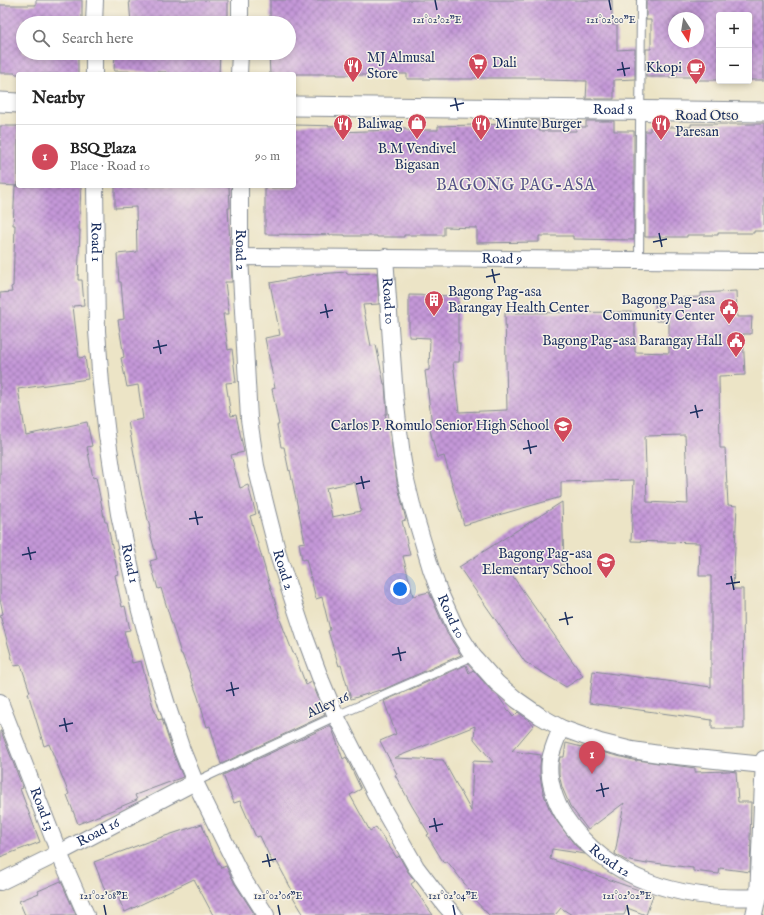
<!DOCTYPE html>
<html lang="en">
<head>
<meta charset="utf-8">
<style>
	:root { --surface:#fff; --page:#f2f2f2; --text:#222; --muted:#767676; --line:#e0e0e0; --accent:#d1495b }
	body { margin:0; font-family:"IM FELL English",serif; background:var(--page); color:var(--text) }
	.controls { position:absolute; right:12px; top:12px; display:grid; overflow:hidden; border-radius:4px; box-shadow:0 2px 6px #0003 }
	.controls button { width:36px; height:36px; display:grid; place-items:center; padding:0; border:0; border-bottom:1px solid var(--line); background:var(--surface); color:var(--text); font:20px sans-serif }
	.compass { position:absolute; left:668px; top:12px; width:36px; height:36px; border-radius:50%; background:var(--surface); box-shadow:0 2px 6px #0003; rotate:168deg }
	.you { position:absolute; left:400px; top:589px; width:14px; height:14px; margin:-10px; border:3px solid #fff; border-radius:50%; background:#1a73e8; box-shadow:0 0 0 6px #1a73e833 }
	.badge { display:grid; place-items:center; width:26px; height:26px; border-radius:50%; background:var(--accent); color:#fff; font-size:13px; font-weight:700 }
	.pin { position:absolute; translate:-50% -33px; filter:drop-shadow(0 1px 2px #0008) }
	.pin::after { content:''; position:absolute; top:21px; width:14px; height:12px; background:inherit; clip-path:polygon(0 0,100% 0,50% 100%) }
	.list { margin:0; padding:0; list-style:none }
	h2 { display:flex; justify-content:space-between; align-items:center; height:52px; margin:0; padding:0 16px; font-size:17px }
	h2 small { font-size:13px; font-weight:400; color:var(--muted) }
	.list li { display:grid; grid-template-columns:26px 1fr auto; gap:12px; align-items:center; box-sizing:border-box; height:64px; padding:0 16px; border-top:1px solid var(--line) }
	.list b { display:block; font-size:15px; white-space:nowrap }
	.list p { margin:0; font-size:13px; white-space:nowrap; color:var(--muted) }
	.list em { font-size:13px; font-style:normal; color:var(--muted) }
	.icon { flex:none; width:22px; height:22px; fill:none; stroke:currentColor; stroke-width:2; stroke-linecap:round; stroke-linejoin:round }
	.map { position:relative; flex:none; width:764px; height:915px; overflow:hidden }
	.search { position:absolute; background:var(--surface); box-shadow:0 2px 6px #0003; left:16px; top:16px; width:280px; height:44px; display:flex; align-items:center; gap:10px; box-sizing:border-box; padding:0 14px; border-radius:22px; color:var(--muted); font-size:15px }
	.panel { position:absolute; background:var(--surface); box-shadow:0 2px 6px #0003; left:16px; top:72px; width:280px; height:116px; border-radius:4px }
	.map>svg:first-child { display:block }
</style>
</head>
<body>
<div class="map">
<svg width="764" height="915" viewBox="0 0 764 915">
	<defs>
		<pattern id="building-cross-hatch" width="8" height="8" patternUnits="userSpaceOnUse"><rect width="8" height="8" fill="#c598d8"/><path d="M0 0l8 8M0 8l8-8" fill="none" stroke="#9f7cb2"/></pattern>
	</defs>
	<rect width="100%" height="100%" fill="#f7f3e8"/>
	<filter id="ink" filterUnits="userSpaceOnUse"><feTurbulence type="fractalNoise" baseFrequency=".025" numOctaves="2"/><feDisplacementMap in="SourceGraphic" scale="8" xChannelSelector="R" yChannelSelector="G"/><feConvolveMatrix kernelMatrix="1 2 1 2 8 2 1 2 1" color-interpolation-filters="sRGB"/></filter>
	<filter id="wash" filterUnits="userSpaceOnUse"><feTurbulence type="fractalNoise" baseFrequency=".012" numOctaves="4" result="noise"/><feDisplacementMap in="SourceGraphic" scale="16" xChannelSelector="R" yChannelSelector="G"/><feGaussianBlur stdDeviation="0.9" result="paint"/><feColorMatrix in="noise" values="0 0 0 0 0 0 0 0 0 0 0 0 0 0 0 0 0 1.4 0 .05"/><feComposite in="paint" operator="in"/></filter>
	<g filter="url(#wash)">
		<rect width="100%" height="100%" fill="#ece4c6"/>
		<g id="blocks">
			<!-- building -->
			<g fill="url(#building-cross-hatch)" fill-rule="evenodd">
				<path d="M36,0H82V20H23V53H78V74H15V73H0V5H36Z"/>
				<path d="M129,0H228V23H131Z"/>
				<path d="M270,0H612V25H617V50L635,49V79L614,80V99H586L587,81L543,80V78H473V79H407V74H371V75H337V74H270L269,53H289V23H272V18H270Z"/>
				<path d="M646,0H764V80H749V15H719V80H694V77H646V49H651V20H646ZM674,18H698V42H674Z"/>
				<path d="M115,53H220L219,74H166V72L114,71Z"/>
				<path d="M509,121H539V131H576V127H586V121H614V131H634V240L573,239V236H539V242L477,243V228L444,227V235H404V237H377V236H345V235L265,234V188H294V125L340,126V132L391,130V128H406V130H438V126L509,124Z"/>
				<path d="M691,124H764V231H754V233H718V235H687V237H645V131H650V127H691Z"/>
				<path d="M0,126H18V186L0,185Z"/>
				<path d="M15,186H81L79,230H80L78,280H82L84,305L73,306L79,358L85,357L88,379L18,389L26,435L87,422L92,446L87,447L93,478L96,477L105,522H107L118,574L115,575L122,607L125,606L130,630L124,631L132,663L141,661L152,703L158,720L162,719L173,753L183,777L135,795L137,800L78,824L67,795L69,794L49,744L44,746L28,693L30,692L21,665L14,666L0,615L3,614L0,599V293L12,292L11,287L13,286L15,225H13Z"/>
				<path d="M115,186H229L230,208H228L230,243L232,282H225L229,314H223L228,350L232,349L236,382L226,383L231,416L236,415L244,452L231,455L240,488L248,485L256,514L250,516L270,586L280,617H279L293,653H294L306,685L312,682L325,715L221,764L210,726L207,727L198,697L182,654H181L161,588L158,589L150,561L157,559L149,528H150L141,491L128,422L143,419L138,385L127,387L121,358L124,357L118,320L124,319L121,282H119L117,254L137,252L136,207L115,208Z"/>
				<path d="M347,272V274L377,273L379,304L363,305L371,346L376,345L384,384H385L387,414H385L391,440L397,482L406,520L402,521L410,555L403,556L413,596L429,592L447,633L461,655L380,691V690L351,699L341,665L339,666L328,631L330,630L322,597L316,599L306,559L302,560L299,543L305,542L290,470L289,471L284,447H281L277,425H279L272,389L275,388L265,338L280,335L270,283L316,274ZM355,482L361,511L332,517L326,488Z"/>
				<path d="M736,291L737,317H752L751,334H743L745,375L719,376L720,448H725L728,505L737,506L733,589H743L744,729H712V720L589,703L593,671L711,687V576H699L700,543L631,541L634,480L561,482V497L464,525L444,456L437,458L429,426L432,425L425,371L429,370L430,338L409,337V295L458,296V343H460L459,362H453L459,412L507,410L505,313L635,312V352L669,353V321H656L655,303H677V298L701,297V293ZM685,435L688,504L647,502L645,436Z"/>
				<path d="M562,502L564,565L507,568L583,676L566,687L525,662L459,567Z"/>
				<path d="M466,665L469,673L473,670L490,689L498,696L513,717L518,712L534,725L512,751L541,755L540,766V776L543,792L549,808L558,823L575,845L585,854L552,849L550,859L653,895L646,915L627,908L624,915H572L561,908L555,915H489L469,894L471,892L447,861L444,863L427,835L429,834L412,806L395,775L397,774L380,741L396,734L384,701ZM475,726L474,739L493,762L473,761L471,811L443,760L394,758Z"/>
				<path d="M329,726H331L343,759L346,757L361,789L350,795L370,831L376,827L397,858L399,856L408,872L415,881L411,884L433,915H304L293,897L295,896L277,862L273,864L260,836L256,837L240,801L234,803L223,775Z"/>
				<path d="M0,731H1L23,788L20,789L40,842L0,857Z"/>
				<path d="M566,743L637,761V760L695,768V772L729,771L736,772L738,802H751L750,840H751L750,872L720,868L719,874L693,871V868L647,862V864L625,860L615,854L624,803L588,830L570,806L562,787L559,774V761L560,757H564Z"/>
				<path d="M202,824L209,844L221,868L226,866L235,884L255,915H213L194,879L125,912L114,890L106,893L94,862L147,842Z"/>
				<path d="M61,881L76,915H25L19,901L39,893L38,891Z"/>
			</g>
		</g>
	</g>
	<g filter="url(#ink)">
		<use href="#blocks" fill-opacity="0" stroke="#848a92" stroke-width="1"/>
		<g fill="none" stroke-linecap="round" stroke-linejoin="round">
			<!-- service casing -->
			<g stroke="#848a92" stroke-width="10">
				<g id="service">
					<path d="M639,260L641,0"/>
					<path d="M195,782L336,716L473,656"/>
				</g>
			</g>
			<!-- minor casing -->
			<g stroke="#848a92" stroke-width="18">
				<g id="minor">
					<path d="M94,23L95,0"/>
					<path d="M240,23V0"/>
					<path d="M94,74V53"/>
					<path d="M239,74L240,53"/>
					<path id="s1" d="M95,186L97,331L101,384L107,435L119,514L140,611L155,666L168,708L182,750L195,782L243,879L266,915"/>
					<path id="s2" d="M240,186V257L249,419L256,466L267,511L279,558L305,637L321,680L336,716L383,809L416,867L445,905L454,915"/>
					<path id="s3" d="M240,257L764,261"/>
					<path id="s4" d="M385,257L395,397L402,456L406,480L413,509L431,569L439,591L456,629L473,656L497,683L517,700L540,716L561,728L600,742L632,750L666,755L764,765"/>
					<path id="s5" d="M0,702L59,853L86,915"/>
					<path id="s6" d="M561,728C557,738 552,749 550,760C547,778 555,802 565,817C608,882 685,901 758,897"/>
					<path id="s7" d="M0,882L59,853L195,782"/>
					<path d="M754,915L758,897L764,759"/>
				</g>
			</g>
			<!-- tertiary casing -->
			<g stroke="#848a92" stroke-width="21">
				<g id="tertiary">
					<path d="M0,102L18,103"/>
					<path id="s8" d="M294,106L764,112"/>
				</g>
			</g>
			<!-- service -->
			<use href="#service" stroke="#fff" stroke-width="8"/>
			<!-- minor -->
			<use href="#minor" stroke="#fff" stroke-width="16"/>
			<!-- tertiary -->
			<use href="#tertiary" stroke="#fff" stroke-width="19"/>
		</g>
	</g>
	<!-- ticks -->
	<path fill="none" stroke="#1b2f5e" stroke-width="1.5" d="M435,0L437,10M609,0L611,10M622,62L625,76M617,70L630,68M455,98L458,111M450,106L464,103M659,233L662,247M653,242L667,239M492,269L495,283M486,277L500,274M325,304L328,318M320,313L333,310M158,340L161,354M153,348L167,345M695,405L698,418M690,413L703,410M528,440L531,454M523,449L537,446M361,476L364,489M356,484L370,481M195,511L198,525M189,519L203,517M28,547L31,560M22,555L36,552M731,576L734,590M726,584L740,582M565,612L568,625M559,620L573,617M398,647L401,661M392,655L406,652M231,682L234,696M226,691L239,688M64,718L67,732M59,726L73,723M601,783L604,797M596,791L609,788M434,818L437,832M429,827L443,824M267,854L270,867M262,862L276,859M104,905L106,915M278,905L280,915M453,905L455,915M627,905L629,915"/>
	<!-- icons -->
	<defs>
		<g id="supermarket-pin" transform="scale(1)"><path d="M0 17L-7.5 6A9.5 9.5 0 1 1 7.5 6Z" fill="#d1495b" stroke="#f7f3e8"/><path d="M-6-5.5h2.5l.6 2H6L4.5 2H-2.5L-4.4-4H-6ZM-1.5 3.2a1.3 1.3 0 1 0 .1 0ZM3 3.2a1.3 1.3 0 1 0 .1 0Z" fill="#fff"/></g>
		<g id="restaurant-pin" transform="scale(1)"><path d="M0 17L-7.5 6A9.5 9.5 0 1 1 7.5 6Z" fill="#d1495b" stroke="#f7f3e8"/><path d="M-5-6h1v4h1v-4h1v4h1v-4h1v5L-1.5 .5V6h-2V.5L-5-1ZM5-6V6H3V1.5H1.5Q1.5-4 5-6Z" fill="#fff"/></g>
		<g id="cafe-pin" transform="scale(1)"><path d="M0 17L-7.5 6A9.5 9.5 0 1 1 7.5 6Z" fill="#d1495b" stroke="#f7f3e8"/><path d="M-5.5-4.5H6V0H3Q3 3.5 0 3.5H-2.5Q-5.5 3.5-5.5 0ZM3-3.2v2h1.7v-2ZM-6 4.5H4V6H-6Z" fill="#fff"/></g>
		<g id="shop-pin" transform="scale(1)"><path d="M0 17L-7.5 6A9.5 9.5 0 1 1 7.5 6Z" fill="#d1495b" stroke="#f7f3e8"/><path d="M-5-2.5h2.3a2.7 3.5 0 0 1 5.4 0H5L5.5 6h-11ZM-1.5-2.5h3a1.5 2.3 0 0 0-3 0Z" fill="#fff"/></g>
		<g id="building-pin" transform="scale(1)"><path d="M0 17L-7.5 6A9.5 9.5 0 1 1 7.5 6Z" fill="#d1495b" stroke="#f7f3e8"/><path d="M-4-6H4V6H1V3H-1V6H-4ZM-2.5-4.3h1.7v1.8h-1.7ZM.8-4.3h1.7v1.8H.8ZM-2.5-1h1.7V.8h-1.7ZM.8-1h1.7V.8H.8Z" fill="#fff"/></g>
		<g id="civic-pin" transform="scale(1)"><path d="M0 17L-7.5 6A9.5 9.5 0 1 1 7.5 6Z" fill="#d1495b" stroke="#f7f3e8"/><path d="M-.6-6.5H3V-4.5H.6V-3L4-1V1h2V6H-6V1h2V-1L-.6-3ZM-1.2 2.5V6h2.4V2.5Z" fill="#fff"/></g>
		<g id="school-pin" transform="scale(1)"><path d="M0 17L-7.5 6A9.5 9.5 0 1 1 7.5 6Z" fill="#d1495b" stroke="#f7f3e8"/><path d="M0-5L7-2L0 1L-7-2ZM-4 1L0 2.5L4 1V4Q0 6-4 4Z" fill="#fff"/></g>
	</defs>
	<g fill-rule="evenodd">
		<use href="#supermarket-pin" x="478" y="63"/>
		<use href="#restaurant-pin" x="353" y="66"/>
		<use href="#cafe-pin" x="696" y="68"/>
		<use href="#shop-pin" x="417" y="123"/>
		<use href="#restaurant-pin" x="343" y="124"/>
		<use href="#restaurant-pin" x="481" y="124"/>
		<use href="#restaurant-pin" x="661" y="124"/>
		<use href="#building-pin" x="434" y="300"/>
		<use href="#civic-pin" x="729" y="308"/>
		<use href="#civic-pin" x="736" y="341"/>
		<use href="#school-pin" x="563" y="426"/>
		<use href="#school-pin" x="606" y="562"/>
	</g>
	<g text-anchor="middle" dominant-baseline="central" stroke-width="3" stroke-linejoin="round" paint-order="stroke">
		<!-- poi labels -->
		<g font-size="14" fill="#1b2f5e" stroke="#f7f3e8" text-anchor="start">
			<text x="367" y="58">MJ Almusal<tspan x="367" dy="16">Store</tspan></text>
			<text x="492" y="63">Dali</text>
			<text x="682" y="68" text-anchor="end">Kkopi</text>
			<text x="675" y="116">Road Otso<tspan x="675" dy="16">Paresan</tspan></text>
			<text x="357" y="124">Baliwag</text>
			<text x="495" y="124">Minute Burger</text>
			<text x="417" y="149" text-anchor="middle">B.M Vendivel<tspan x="417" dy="16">Bigasan</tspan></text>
			<text x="448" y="292">Bagong Pag-asa<tspan x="448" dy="16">Barangay Health Center</tspan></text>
			<text x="715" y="300" text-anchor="end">Bagong Pag-asa<tspan x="715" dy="16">Community Center</tspan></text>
			<text x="722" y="341" text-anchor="end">Bagong Pag-asa Barangay Hall</text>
			<text x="549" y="426" text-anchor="end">Carlos P. Romulo Senior High School</text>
			<text x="592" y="554" text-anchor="end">Bagong Pag-asa<tspan x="592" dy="16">Elementary School</tspan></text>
		</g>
		<!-- street labels -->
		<g font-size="14" fill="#1b2f5e" stroke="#f7f3e8">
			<text stroke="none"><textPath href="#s8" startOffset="319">Road 8</textPath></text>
			<text stroke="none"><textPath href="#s1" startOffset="56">Road 1</textPath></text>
			<text stroke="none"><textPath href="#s2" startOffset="64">Road 2</textPath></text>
			<text stroke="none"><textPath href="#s3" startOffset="262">Road 9</textPath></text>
			<text stroke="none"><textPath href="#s4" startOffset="44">Road 10</textPath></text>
			<text stroke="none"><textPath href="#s1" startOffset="380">Road 1</textPath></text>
			<text stroke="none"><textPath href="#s2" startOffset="388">Road 2</textPath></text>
			<text stroke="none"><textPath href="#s4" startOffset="368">Road 10</textPath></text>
			<text transform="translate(328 705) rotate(-24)">Alley 16</text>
			<text stroke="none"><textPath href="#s5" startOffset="115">Road 13</textPath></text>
			<text stroke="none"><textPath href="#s7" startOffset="110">Road 16</textPath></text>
			<text stroke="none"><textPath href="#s6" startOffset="157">Road 12</textPath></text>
		</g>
		<!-- quarter labels -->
		<g font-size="16" letter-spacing="1" fill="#565489" stroke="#f7f3e8">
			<text x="516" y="186">BAGONG PAG-ASA</text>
		</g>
	</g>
	<g font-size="10" text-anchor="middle" fill="#1b2f5e" stroke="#f7f3e8" stroke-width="3" stroke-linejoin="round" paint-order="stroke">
		<text x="437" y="23">121°02'02"E</text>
		<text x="611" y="23">121°02'00"E</text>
		<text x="104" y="899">121°02'08"E</text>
		<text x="278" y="899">121°02'06"E</text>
		<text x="453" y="899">121°02'04"E</text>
		<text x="627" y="899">121°02'02"E</text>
	</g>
</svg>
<div class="controls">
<button>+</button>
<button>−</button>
</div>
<svg class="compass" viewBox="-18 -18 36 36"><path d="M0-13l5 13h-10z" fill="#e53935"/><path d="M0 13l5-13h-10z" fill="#767676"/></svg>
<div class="you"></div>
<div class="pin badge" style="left:592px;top:774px">1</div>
<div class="search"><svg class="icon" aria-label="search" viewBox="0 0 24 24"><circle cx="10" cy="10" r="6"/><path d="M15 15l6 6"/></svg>Search here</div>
<section class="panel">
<h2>Nearby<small></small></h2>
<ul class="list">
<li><span class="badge">1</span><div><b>BSQ Plaza</b><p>Place · Road 10</p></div><em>90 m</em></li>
</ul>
</section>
</div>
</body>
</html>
